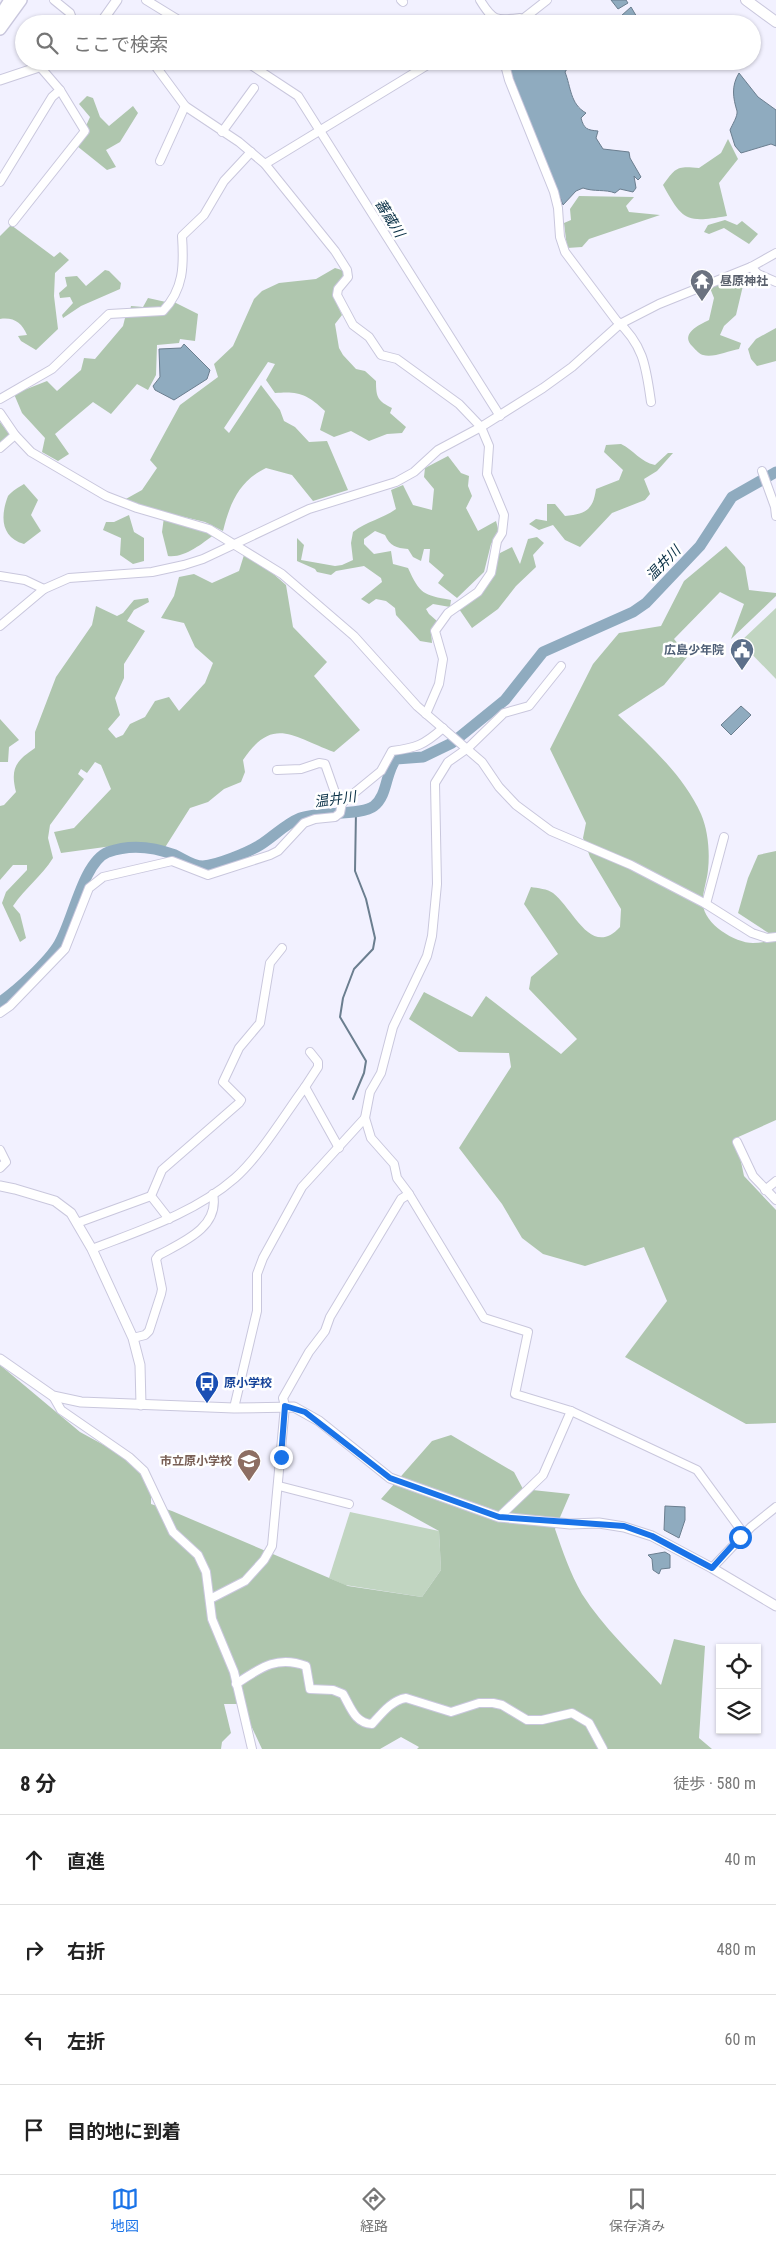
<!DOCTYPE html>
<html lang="ja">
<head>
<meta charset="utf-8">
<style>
	:root { --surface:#fff; --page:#f6f6f6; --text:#222; --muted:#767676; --line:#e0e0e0; --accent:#1a73e8 }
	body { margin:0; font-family:"Roboto Condensed","Noto Sans JP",sans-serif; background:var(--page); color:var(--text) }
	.controls { position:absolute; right:15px; bottom:15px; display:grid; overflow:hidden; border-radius:0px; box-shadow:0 1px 4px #0004 }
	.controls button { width:45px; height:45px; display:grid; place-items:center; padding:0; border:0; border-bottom:1px solid var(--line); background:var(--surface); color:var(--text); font:25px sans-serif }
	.stop { position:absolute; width:15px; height:15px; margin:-11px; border:4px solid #1a73e8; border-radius:50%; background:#fff }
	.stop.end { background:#1a73e8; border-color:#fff; box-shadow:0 1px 5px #0008 }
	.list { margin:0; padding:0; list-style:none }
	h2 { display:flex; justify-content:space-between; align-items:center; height:65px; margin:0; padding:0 20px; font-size:21px }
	h2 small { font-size:16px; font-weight:400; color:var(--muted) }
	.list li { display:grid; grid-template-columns:32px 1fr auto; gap:15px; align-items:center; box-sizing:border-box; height:90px; padding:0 20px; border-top:1px solid var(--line) }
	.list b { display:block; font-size:19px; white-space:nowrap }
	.list em { font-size:16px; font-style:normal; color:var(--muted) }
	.icon { flex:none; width:28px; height:28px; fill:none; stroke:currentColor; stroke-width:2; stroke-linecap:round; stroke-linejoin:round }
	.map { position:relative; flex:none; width:776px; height:1749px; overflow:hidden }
	.search { position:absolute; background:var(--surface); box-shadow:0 1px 4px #0004; left:15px; right:15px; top:15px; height:55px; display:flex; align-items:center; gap:12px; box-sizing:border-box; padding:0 18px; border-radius:28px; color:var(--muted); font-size:19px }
	.sheet { height:425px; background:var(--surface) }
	nav { display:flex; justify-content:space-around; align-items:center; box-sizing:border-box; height:70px; border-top:1px solid var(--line); background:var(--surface); font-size:14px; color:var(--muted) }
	nav a { display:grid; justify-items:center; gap:2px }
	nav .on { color:var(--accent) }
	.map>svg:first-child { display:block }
</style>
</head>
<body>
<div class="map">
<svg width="776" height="1749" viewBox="0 0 776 1749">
	<rect width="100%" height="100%" fill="#f2f1ff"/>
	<!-- green -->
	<g fill="#c1d5c1">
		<path d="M776,608V679L740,642Z"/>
		<path d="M350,1512L439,1531L441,1570L422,1597L345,1585L329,1578Z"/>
	</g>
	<!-- forest -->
	<g fill="#afc6ae">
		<path d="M87,96L93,98L100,117L109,126L133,106L138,113L120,142L106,150L116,167L107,170L77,146L90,117L79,104Z"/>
		<path d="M728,139L738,159L719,183L727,216C686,223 683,221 663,185C676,167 677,166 699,168L721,153Z"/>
		<path d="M579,196L634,197L626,206L629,212L660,215L589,239L582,247L567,248L564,223L571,220L570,209Z"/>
		<path d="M725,220L737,225L742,221L758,234L749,244L724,228L709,234L704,232L708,225Z"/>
		<path d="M11,225L54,257L60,252L69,260L55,273L54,296L58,329L36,350L21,341L18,336L27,335C22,323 14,317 0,319V236Z"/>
		<path d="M335,268L345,271L333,296L342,315L335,324L339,348L343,355L356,369L365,371L376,381C376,398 378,401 392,408L390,413L406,427L402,433L387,434L369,441L351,431L334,437L320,430L325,411C307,394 299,391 275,393L266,380L275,364L268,362L224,428L229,433L261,385L280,410L284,421L295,427L309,442L327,441L348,490L313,501L292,475L266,468C239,481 230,503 223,531L205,522L134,505L124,500L142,490L157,468L150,460L180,405L218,377L214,364L233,346L254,299L262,291L279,283L316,279Z"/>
		<path d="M105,270L109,271L121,283L120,289L81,306L63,318L62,315L73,303L70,297L60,298L59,293L67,286L65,277L77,276L86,286Z"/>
		<path d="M746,273L736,315L724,326L720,335L741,343L739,349C728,351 713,358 703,355C699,354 696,350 693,347C679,334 699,325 709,320L714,298L710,288Z"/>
		<path d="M148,298L166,302L162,310L130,311L131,306L143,307Z"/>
		<path d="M174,302L198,314L195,341L180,339L179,343L157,345L156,375L148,390L137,384L111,414L93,402L55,434L69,454L58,461L42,452L45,438L22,413L14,394L47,381L57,391L81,370L84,358L95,359L123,326L126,314L164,312Z"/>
		<path d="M776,328V361L757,366L751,359L748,349L756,339Z"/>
		<path d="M0,422L10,435L0,444Z"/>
		<path d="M621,444C634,450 640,462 655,465L668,453H673L657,471L644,479L650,494L645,500L612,513L580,547L565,540L553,525L539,530L529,524L536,519L547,521V504H555L565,516C586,514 593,510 596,489L619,480L623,470L604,452L606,445Z"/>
		<path d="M448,456L461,473L469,476L468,486L472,496L466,508L478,531L496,521L499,532L491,544L484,572L457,598L438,583L444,575L429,562L430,549H424L421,561L413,557L408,549C396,548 390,546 385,535L375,531L364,539V544L374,554L391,551L393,564L408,568C420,594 423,595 451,600L450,607L433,604L426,609L429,614L437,621L431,631L432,643L420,641L396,615L395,608L386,601L376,599L369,604L361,599L382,582L381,578L364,566L336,571L331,575L317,572L315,569L297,561V538L304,545L301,560L335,566L342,565L353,560L351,543L353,532C367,521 382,519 396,509L391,490L403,485L413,505L432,510L434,489L424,477L425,468Z"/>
		<path d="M24,484L38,500L31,515L41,531L24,544C1,537 0,517 8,496C12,491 19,487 24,484Z"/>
		<path d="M129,515L134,532L144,538V561L133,564L120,555L121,538L103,530L106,522H114Z"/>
		<path d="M164,517L214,535C201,544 185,558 168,556L162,532Z"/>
		<path d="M537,537L544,543L533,555L536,567L516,586L498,609L472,628L459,609C485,593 491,584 498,554L512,547L520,564L528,539Z"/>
		<path d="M726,546L745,567L749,590L776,593V596L731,639L744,604L720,592L674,639L688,656L664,685L618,715C648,744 683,774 701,814C708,830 710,852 708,870C707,881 702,893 703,904C704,924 735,943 753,943C761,943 769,941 776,940V1120L736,1138L744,1176L776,1210V1423L746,1424L625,1357L667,1301L644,1247L585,1266L543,1254L522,1238L502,1204L459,1148L511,1067L509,1053L459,1052L409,1019L424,992L472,1017L486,996L561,1054L577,1039L529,989L531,977L558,954L524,904L531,887C537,888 548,889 553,893C573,908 591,959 620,927L621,909L590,857L583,838L586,823L550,749L593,664L619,633L661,626L684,581Z"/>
		<path d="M244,555L270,571L286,585L293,627L327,662L314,676L360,730L334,752C293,737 273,715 243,760L245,772L241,782L224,789L208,802L190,808L164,849L152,844H127L61,853L54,832L74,828L111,789L101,765L95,762L87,773L81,769L78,774L84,779L50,825L48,838L53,858C42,876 25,888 13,906L20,914L26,938L20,942L2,903L6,892L27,870V865H13L0,880V806L4,805L16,792C10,768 16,761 35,748V732L56,677L92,625L96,606L117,616L123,613L134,600L148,598L149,602L134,610L127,621L145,631L124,664V678L115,698L120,715L108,729L116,738L123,735L130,724L145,717L155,701L169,697L179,711L205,683L213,663L195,647L184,623L161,618L174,596L179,577L194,574L212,583L239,571Z"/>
		<path d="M0,719L19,740L9,747L8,762H0Z"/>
		<path d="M776,851V938L738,913L748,878L758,855Z"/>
		<path d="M0,1365L80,1432L133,1461L151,1483V1504L172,1511L348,1586L422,1597L441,1570L439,1531L381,1499L432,1441L451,1435L514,1472L523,1489L570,1494L555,1529C563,1552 570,1573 582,1594C603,1627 634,1656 661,1685L674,1639L705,1646L699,1738L712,1749H417L419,1747L401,1737L380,1749H262L241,1704H224L231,1733L222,1742L221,1749H0Z"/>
	</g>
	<!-- water -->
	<g fill="#8fabbf" stroke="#6b7e8f">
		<path d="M611,0H626L628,3L618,9Z"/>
		<path d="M631,7L641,24H628L621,16Z"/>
		<path d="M506,61H564L569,66L565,72C571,87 570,104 586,113L581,118C584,129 587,130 598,131L596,138L603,149L629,152L630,158L641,177L638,180L634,176L636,188L633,192L620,189L615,193C605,189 594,192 583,188L576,191L563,205Z"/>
		<path d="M739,73L758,97L776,110V146L771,144L741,153L735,146L730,130C732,125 738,116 737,111C733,98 731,86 739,73Z"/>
		<path d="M184,344L210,370L207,379L174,400L155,390L153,386L160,377L159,349L181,348Z"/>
		<path d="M741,706L751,715L731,735L721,725Z"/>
		<path d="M665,1506L685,1507V1520L679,1538L664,1530Z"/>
		<path d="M665,1552L670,1555V1568L661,1569L659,1574L653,1570L652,1559L648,1555Z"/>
	</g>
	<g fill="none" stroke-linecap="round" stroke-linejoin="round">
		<!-- stream -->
		<path stroke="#6b7e8f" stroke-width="2" d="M353,1099L364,1073L366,1061L340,1017L343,998L354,969L373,949L375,938L366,899L355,871L356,811"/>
		<!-- river -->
		<path stroke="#8fabbf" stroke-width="11" d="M0,1002C17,991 49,961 59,944C73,921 83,862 108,852C130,844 154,847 175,855C184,859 192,866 203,866C217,865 247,853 260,845C273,837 285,824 300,818C318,811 362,816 374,806C388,795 385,773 396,759L423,757L452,743L505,700L543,652L633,612L646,603L700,546L732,497L776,472"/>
		<!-- minor casing -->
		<g stroke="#c9c7dd" stroke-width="10">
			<g id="minor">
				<path d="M54,0L70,13L74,24"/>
				<path d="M146,0L185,24"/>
				<path d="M401,0L403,2"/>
				<path d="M480,0C493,21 496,21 520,18L522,20"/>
				<path d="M519,22L547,0"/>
				<path d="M149,61L154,64L185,106L239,142L265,164L335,251L347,270L348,277L338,289L337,295L353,325L369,337L381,355L397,359L459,404L481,427L489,446L487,474L504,515L502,533L497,541L491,573L478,592L448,613L435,631L443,659L439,684L426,714"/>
				<path d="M245,61L298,96L500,416"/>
				<path d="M504,61L509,80L554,192L558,208L560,237L565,252L616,320C644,345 646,367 651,402"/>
				<path d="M222,132L254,88"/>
				<path d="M160,161L185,106"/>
				<path d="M265,164L434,61"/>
				<path d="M0,182L52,97L60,90"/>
				<path d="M13,222L85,131L60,90L41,68"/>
				<path d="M751,267L758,274L776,282"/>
				<path d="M0,399L52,369L109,314L163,311C184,289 184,265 182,236L204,215L224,181L251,152"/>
				<path d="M0,413L15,435L31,452L106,496L137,508L209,529L282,574L354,636L417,706L482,762L499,787L516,805L551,831L631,865L706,904L752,933L767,938L776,937"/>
				<path d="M0,448L15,435"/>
				<path d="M762,471L775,507L776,516"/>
				<path d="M0,576L25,580L44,589"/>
				<path d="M0,626L44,589L69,578L152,572L184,565L203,559L309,509L396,482L414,472L438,450L481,427L543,388L572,367L620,324L659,304L751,267L776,253"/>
				<path d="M277,770L301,769L319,763L325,764L338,801L342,803"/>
				<path d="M706,904L724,837"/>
				<path d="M0,1013L10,1006L65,949L89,888L103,877L172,861L208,875L270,855L278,851L304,823L315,819L335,817L340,813L342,803L381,771L392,751C416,748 424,745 443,728"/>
				<path d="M305,1087L318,1067V1062L310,1052"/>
				<path d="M365,1118L371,1138L394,1164L397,1178L409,1194L484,1318L528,1332L515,1394L571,1411L697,1470L741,1530"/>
				<path d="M737,1142L753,1176L776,1200"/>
				<path d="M0,1150L6,1162L0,1168"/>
				<path d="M765,1190L776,1181"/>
				<path d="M169,1219L151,1196L162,1170L239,1103L241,1100L223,1082L239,1048L260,1023L270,963L282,948"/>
				<path d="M77,1223L151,1196"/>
				<path d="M92,1249C141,1230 195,1213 235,1178C260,1156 285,1114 305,1087L339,1148"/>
				<path d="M133,1338L145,1335L149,1331L161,1294L162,1289L156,1259L159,1255C183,1242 220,1227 213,1194"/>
				<path d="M53,1396L61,1410L129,1457L144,1471L173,1532L198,1555L206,1572L212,1619L234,1672L252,1749"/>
				<path d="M234,1408L257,1311V1274L263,1258L302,1187L365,1118L370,1092L381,1073L393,1027L427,956L432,936L437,884L435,783L448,762L468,748L504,713L529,706L561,666"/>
				<path d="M279,1486L349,1504"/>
				<path d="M499,1517L543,1475L571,1411"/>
				<path d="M712,1568L751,1527L776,1507"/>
				<path d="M210,1599L245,1581L264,1560L272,1546L285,1406L283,1398L309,1352L325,1331L330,1317L401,1199L409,1194"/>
				<path d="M236,1684C260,1668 277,1655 306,1666L310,1689L333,1690L343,1694C351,1708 355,1723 372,1724C382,1713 392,1700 406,1698L451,1712L479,1703H493L502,1705L527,1720H542L572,1713L589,1723L603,1749"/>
			</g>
		</g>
		<!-- tertiary casing -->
		<g stroke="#c9c7dd" stroke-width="11">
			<g id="tertiary">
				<path d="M100,24L117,0"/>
				<path d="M0,80L57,61"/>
				<path d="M0,1186L15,1189L55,1201L71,1213L92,1249L133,1338L140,1365L141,1405"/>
				<path d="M0,1359L53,1396L81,1402L234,1408L294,1407L319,1421L390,1478L499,1517L570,1524L599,1523L624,1527L652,1536L712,1568L776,1606"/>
			</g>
		</g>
		<!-- secondary casing -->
		<g stroke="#c9c7dd" stroke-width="12">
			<path id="secondary" d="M746,0L776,22"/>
		</g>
		<!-- primary casing -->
		<g stroke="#c9c7dd" stroke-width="14">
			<g id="primary">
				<path d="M0,16L10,0"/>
				<path d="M0,29L21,0"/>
			</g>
		</g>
		<!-- minor -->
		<use href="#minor" stroke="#fff" stroke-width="8"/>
		<!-- tertiary -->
		<use href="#tertiary" stroke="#fff" stroke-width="9"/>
		<!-- secondary -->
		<use href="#secondary" stroke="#fff" stroke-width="10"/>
		<!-- primary -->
		<use href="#primary" stroke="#fff" stroke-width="11"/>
	</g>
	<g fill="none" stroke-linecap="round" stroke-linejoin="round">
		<!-- route -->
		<path stroke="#1a73e8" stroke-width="6" d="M281,1457L285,1406L305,1412L390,1478L499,1517L624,1526L652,1536L712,1568L740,1537"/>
	</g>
	<!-- icons -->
	<defs>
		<g id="temple-pin" transform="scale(1.25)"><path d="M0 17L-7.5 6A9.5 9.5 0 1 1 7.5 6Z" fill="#6b7280" stroke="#fff"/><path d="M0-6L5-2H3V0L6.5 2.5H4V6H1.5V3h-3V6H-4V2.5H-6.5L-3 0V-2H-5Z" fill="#fff"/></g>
		<g id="civic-pin" transform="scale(1.25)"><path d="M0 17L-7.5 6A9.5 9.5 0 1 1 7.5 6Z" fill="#5c6f8a" stroke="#fff"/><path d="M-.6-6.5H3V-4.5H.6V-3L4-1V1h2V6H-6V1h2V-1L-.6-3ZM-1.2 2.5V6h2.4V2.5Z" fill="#fff"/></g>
		<g id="bus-pin" transform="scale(1.25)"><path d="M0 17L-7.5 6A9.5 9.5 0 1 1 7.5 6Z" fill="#1a4fb4" stroke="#fff"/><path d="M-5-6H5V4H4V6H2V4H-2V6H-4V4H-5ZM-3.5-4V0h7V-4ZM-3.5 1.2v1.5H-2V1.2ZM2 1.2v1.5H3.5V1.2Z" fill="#fff"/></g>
		<g id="school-pin" transform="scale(1.25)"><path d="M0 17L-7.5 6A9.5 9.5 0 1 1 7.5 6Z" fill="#8d6e63" stroke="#fff"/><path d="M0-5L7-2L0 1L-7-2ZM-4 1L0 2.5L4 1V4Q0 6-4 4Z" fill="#fff"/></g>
	</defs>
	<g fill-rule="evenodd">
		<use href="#temple-pin" x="702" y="281"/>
		<use href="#civic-pin" x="742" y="650"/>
		<use href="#bus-pin" x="207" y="1383"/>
		<use href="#school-pin" x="249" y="1461"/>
	</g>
	<g text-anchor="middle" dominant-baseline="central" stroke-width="5" stroke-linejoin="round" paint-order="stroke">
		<!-- worship labels -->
		<g font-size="12" font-weight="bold" fill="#5b616d" stroke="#fff" text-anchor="start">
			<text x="720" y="281">昼原神社</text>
		</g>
		<!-- service labels -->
		<g font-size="12" font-weight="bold" fill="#4e5e75" stroke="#fff" text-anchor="end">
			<text x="724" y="650">広島少年院</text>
		</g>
		<!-- transit labels -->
		<g font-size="12" font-weight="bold" fill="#164399" stroke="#fff" text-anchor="start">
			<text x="224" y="1383">原小学校</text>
		</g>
		<!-- education labels -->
		<g font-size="12" font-weight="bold" fill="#785e54" stroke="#fff" text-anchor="end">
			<text x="232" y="1461">市立原小学校</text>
		</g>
		<!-- water labels -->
		<g font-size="14" font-style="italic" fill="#082f45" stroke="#fff">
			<text transform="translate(390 218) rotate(58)">蕃蔵川</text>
			<text transform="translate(663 563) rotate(-46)">温井川</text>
			<text transform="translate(335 799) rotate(-8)">温井川</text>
		</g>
	</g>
</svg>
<div class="controls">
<button><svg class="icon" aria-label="locate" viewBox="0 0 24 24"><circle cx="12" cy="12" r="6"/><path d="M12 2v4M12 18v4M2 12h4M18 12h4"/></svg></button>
<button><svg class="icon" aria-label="layers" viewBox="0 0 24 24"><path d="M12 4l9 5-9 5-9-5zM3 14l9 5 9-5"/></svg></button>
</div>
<div class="stop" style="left:740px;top:1537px"></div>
<div class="stop end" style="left:281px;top:1457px"></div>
<div class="search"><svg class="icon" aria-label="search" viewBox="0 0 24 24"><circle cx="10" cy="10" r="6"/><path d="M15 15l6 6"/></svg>ここで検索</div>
</div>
<section class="sheet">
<h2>8 分<small>徒歩 · 580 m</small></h2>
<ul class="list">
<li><svg class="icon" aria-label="ahead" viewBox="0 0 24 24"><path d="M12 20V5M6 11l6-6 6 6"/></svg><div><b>直進</b></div><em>40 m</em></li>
<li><svg class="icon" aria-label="right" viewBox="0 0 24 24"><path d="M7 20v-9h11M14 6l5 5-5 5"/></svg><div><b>右折</b></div><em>480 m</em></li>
<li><svg class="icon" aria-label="left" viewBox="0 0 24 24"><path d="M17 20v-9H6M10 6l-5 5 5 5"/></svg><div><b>左折</b></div><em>60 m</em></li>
<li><svg class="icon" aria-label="arrive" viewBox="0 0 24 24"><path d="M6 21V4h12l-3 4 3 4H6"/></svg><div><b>目的地に到着</b></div></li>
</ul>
</section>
<nav>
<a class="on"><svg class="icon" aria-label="map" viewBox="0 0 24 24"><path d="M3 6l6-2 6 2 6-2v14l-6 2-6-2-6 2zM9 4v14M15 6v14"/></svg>地図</a>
<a><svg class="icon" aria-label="directions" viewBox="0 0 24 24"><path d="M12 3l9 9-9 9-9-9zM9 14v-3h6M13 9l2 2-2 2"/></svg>経路</a>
<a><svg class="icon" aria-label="saved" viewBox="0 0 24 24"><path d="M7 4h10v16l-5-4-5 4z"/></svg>保存済み</a>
</nav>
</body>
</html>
